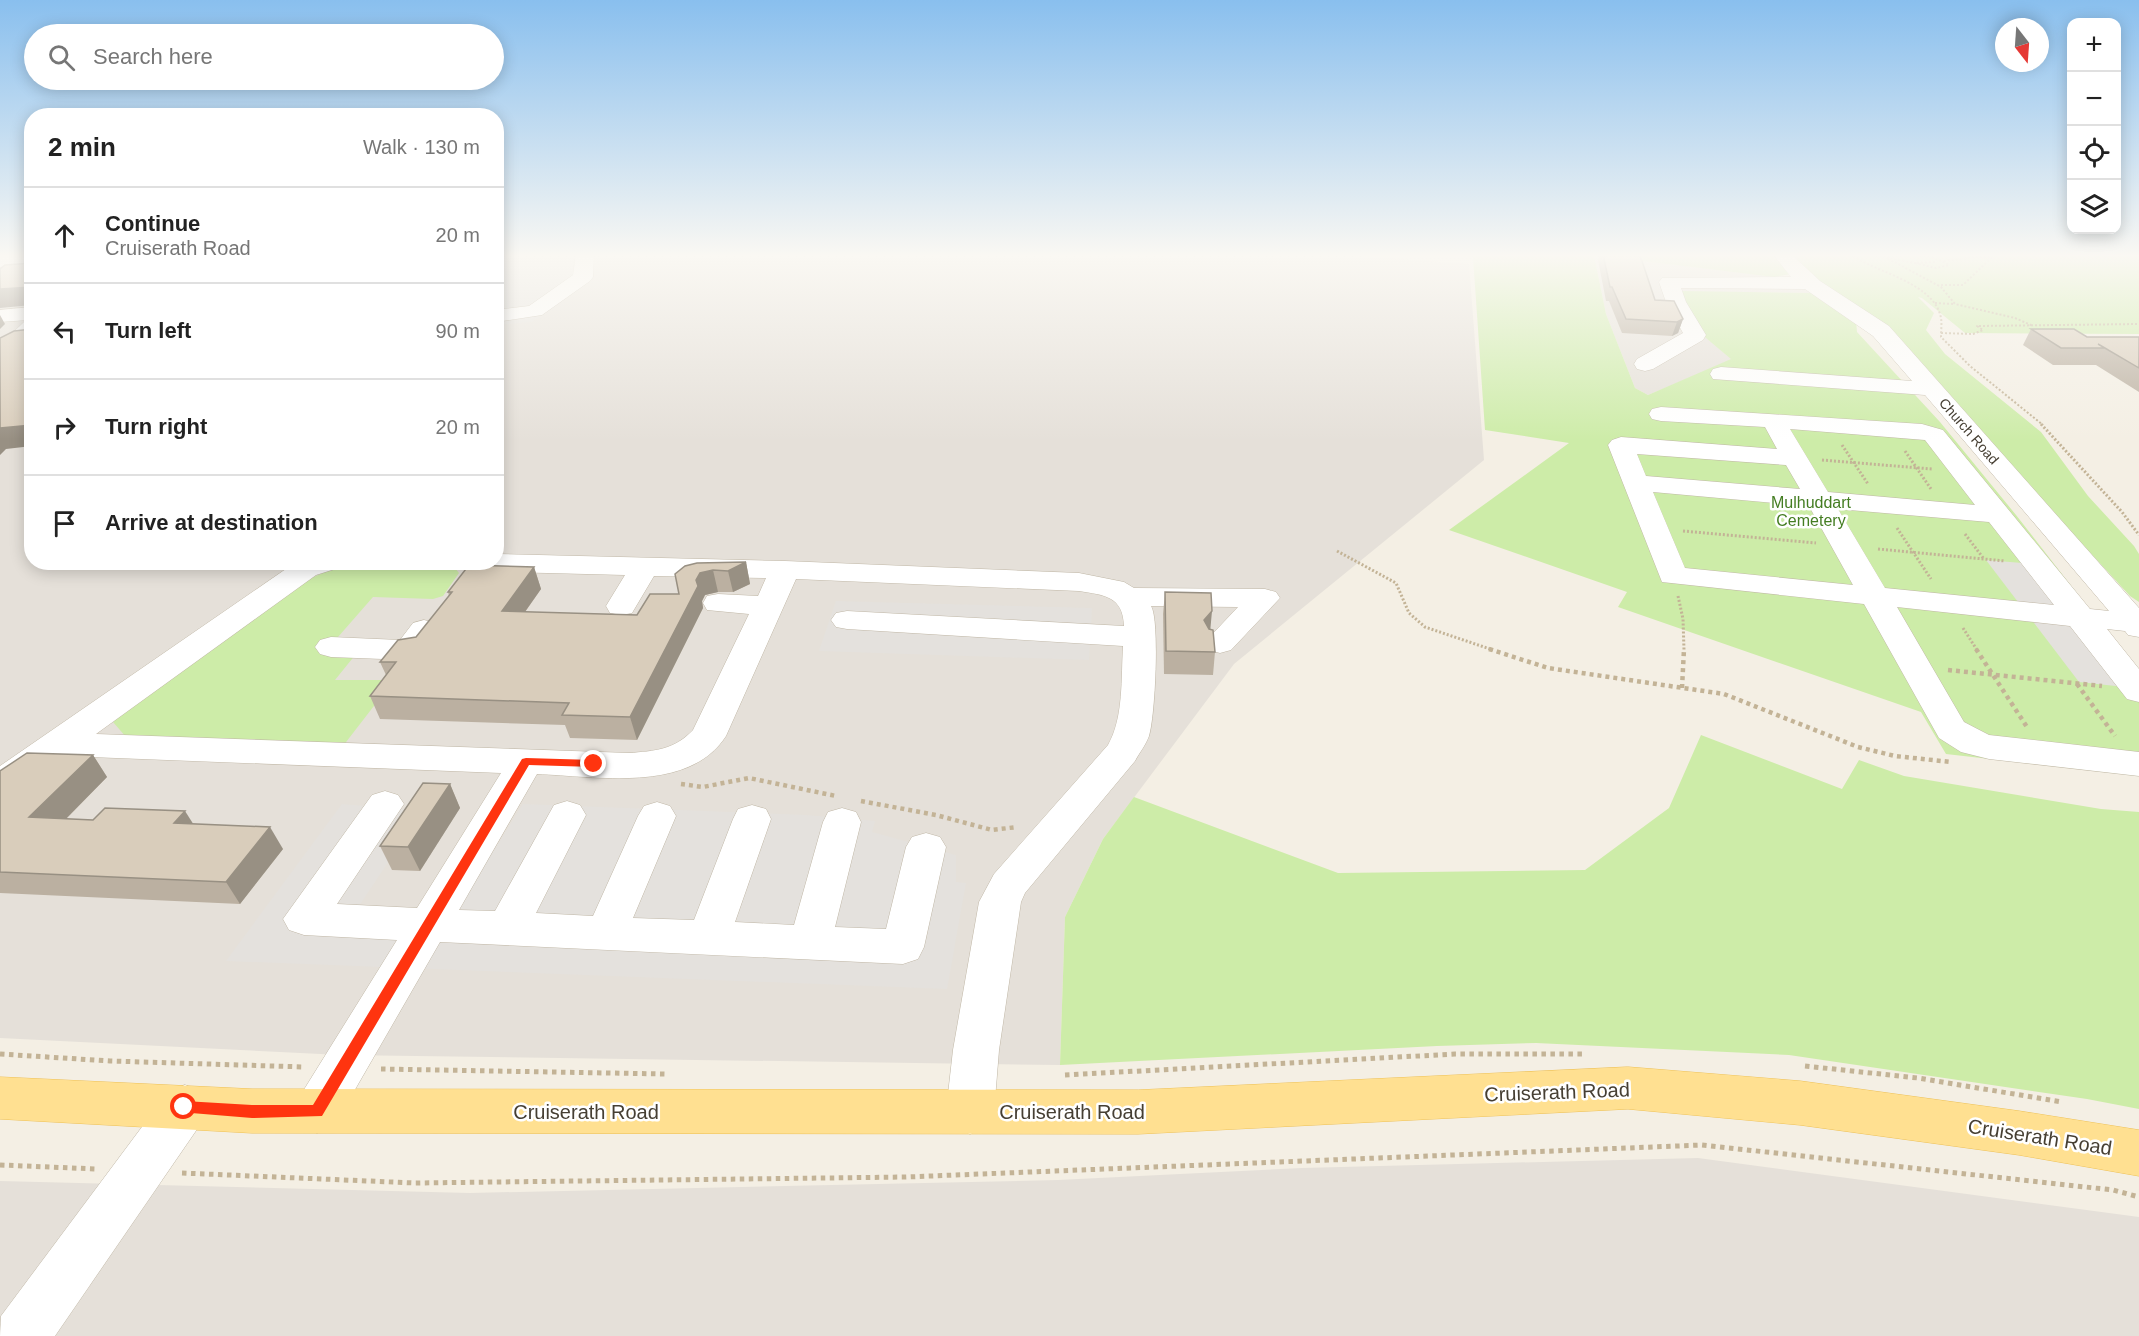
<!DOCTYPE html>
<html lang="en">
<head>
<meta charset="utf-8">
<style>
	:root { --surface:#fff; --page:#f2f2f2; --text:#222; --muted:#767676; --line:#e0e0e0 }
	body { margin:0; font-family:Arial,sans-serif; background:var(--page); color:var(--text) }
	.controls { position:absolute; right:18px; top:18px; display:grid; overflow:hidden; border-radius:12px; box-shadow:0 3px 15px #0003 }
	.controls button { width:54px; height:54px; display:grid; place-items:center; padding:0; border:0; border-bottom:2px solid var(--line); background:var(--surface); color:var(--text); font:30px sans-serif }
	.compass { position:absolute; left:1995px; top:18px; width:54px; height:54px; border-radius:50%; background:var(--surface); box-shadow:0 3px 15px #0003; rotate:163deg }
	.stop { position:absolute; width:18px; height:18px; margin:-14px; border:4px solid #ff340f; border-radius:50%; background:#fff }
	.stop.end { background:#ff340f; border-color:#fff; box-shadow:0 2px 6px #0008 }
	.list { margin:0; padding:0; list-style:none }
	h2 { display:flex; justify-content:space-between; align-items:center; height:78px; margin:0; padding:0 24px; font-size:26px }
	h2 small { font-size:20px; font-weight:400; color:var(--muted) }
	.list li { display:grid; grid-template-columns:39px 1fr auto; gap:18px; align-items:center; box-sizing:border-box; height:96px; padding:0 24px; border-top:2px solid var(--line) }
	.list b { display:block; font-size:22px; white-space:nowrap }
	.list p { margin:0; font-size:20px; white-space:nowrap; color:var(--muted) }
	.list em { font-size:20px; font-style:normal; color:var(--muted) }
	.icon { flex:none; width:33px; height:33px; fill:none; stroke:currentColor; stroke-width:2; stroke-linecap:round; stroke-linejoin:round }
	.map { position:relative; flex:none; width:2139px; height:1336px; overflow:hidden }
	.search { position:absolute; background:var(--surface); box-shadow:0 3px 15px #0003; left:24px; top:24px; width:480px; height:66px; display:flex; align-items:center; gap:15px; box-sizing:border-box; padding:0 21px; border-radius:33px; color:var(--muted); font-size:22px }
	.panel { position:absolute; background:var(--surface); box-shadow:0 3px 15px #0003; left:24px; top:108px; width:480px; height:462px; border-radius:24px }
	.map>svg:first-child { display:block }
</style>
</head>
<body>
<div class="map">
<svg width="2139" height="1336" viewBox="0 0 2139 1336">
	<rect width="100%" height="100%" fill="#f4efe4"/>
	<!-- industrial -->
	<g fill="#e5e0d9">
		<path d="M0,254H31L32,562H496L497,254H1334L1469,264L1484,460L1234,664L1103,839L1065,917L1060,1065L341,1055L0,1038Z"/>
		<path d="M1594,255L1793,279L1816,293L1738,292L1700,333L1731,358L1730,361L1648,395L1635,388L1606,314Z"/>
		<path d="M1698,1158L2139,1217V1336H0V1181L470,1193L1058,1180L1302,1168Z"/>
	</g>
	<!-- green -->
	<g fill="#cdeca8">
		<path d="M1446,254H2139V334L1965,333L1922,298L1918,297L1934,313L1926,330L1945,354L2041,432L2088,496L2134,546L2139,554V602L2130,596L1878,322L1791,274L1774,277L1594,255L1606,314L1635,388L1648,395L1731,359L1700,333L1679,291L1816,293L1856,320L1857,332L1940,422L2016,515L2139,673V776L1946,754L1921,712L1618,607L1627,592L1449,530L1569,443L1485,430L1473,257Z"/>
		<path d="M347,566L455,568L459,573L443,596L433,599L373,597L324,653L356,654L335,680H394L343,746L126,737L113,722L126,705L300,583L325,572Z"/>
		<path d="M1701,735L1842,789L1859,760L1904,776L2101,809L2139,812V1109L2087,1099L1789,1055L1536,1043L1437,1046L1060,1065L1065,917L1103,839L1134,797L1338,873L1585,870L1669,808Z"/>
	</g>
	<!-- parking -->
	<g fill="#e4e1dd">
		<path d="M497,254H594V266L589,283L531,322L497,325Z"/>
		<path d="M1986,560L2034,564L2134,688L2079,682Z"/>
		<path d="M836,601L1092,608L1089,660L819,651Z"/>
		<path d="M342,804L422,811L355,912L452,917L523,804L806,815L875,821L872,832L956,855V882L966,883L947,989L226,961Z"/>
	</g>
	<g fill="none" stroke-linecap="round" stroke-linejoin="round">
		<!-- minor casing -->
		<g stroke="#c0b7a6" stroke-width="1">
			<g id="minor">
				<path d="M32,254V264L0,267V255Z"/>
				<path d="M576,254H594L593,277L590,281L542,315L496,322V310L529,306L573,275Z"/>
				<path d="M1773,254H1791L1820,281L1889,326L2139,608V637L2128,635L2125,631L2107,629L2139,669V702L2127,699L2070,626L1897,607L1964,722L1989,735L2139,752V776L1989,759L1961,752L1939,738L1864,604L1662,582L1608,445L1612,440L1621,437L1777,449L1765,427L1661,421L1652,419L1649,414L1652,409L1661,407L1922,424L1943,430L2090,609L2109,611L1925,395L1713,379L1710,374L1713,369L1721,367L1912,381L1873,336L1805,289L1681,288L1686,302L1706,335L1703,340L1653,369L1645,371L1637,369L1634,364L1637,359L1683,333L1666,302L1659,282L1662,278L1791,277ZM1790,429L1925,440L1975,505L1828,492ZM1637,454L1786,465L1800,489L1646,476ZM1653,492L1809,506L1853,585L1685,568ZM1838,509L1989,522L2054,605L1885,588Z"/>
				<path d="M32,307V338C22,348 17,357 1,354V344L25,321L28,320L0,322V310Z"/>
				<path d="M496,554L785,561L1079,573L1124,582L1134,588L1265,589L1276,592L1280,598L1231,650L1220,653L1209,650L1204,643L1238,607L1151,606C1160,620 1155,718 1149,736C1146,745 1139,753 1135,761L1025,893L1021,902L999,1050L994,1112L987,1127L970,1134L953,1127L946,1112L953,1050L979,902L994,874L1108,745C1124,717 1121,677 1123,646L847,629L836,627L831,620L836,613L847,611L1124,626C1123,596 1104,595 1079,591L796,579L726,736C689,794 595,776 537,774L459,910L495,911L554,805L567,801L580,805L586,815L536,913L593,916L638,816L644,806L657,802L670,806L676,816L633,918L694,920L733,819L738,809L752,805L766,809L771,819L735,922L794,925L823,822L828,812L842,808L856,812L861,822L835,927L886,929L906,847L912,837L926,833L940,837L946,847L924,947L918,959L903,964L440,942L334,1126L317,1133L300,1126L293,1111L300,1096L397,940L304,935L289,930L283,919L372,795L385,791L398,795L404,804L337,904L417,908L501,773L65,756L13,793L0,797V766L296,562H342L338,568L316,575L96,734L629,753C655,751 674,750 693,730L749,614L707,610L703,603L707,596L718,594L758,596L766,578L654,576L632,613L621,615L610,613L606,606L625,575L470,571L460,568L456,562H496Z"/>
				<path d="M424,620L435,623L440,630L420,657L409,660L331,657L320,654L315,647L320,640L331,637L400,640L413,623Z"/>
				<path d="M185,1085L202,1092L209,1107L202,1122L55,1336H0L1,1316L168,1092Z"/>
			</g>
		</g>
		<!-- major casing -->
		<g stroke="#eec157" stroke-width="1">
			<path id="major" d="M1628,1067L1800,1081L2019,1111L2139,1130V1176L2019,1155L1800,1125L1628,1109L1138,1134L252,1133L0,1119V1077L252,1089L1138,1090Z"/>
		</g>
		<!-- path-far3 -->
		<g stroke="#c3b396" stroke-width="2" stroke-dasharray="2 2" stroke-linecap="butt">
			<path d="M1850,254C1876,273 1934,282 1941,318C1942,324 1941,331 1941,337L1970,366L2043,425"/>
			<path d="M1867,254L1915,263"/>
			<path d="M1944,261L1976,257L1990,258"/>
			<path d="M1935,262L1915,263L1936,268L1949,265C1929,253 1909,253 1887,258L1941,287L1955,304L2015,318L2033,326"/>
			<path d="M1941,285H1963L1995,254"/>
			<path d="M1935,303L1954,304"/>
			<path d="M1941,333L1973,334L1983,330L1977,326L2139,324"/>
		</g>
		<!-- path-far2 -->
		<g stroke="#c3b396" stroke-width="3" stroke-dasharray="2 2" stroke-linecap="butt">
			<path d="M2041,424L2122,512L2139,535"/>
			<path d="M1842,445L1868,484"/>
			<path d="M1905,451L1931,489"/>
			<path d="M1822,460L1932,469"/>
			<path d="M1897,528L1931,579"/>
			<path d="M1683,531L1816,543"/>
			<path d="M1965,534L1984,559"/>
			<path d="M1878,549L2005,561"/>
			<path d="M1337,551L1396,583L1409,613L1425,627L1493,650"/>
			<path d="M1678,596L1683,619L1684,650"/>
			<path d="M1963,628L1977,650"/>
		</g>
		<!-- path-far1 -->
		<g stroke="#c3b396" stroke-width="4.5" stroke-dasharray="4 4" stroke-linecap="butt">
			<path d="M1489,649L1548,668L1724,694L1858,747L1895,756L1951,762"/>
			<path d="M1976,649L2027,727"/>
			<path d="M1948,670L2102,686"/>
			<path d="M2077,684L2115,736"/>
			<path d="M1682,688L1684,649"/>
			<path d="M681,784L703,787L749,778L836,796"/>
			<path d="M861,801L936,815L992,830L1017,827"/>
		</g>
		<!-- path -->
		<g stroke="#c3b396" stroke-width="5" stroke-dasharray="4.5 4.5" stroke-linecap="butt">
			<path d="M0,1054L110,1061L305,1067"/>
			<path d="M1805,1066L1918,1078L2062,1102"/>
			<path d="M381,1069L665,1074"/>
			<path d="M1065,1075L1455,1054H1585"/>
			<path d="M0,1165L97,1169"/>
			<path d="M182,1173L415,1183L906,1177L1702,1145L2113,1190L2139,1197"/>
		</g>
		<!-- minor -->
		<use href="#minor" fill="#fff" fill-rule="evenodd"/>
		<!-- major -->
		<use href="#major" fill="#ffe091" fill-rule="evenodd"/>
	</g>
	<!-- wall -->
	<g fill="#bbb0a1">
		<path d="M1600,254H1631L1655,300L1683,319L1678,333L1672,336L1622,333L1609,301H1606L1598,260Z"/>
		<path d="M2031,329L2087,337H2139V392L2096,365H2053L2023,345Z"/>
		<path d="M746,562L750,584L733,592H718L705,595L702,601L703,608L637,740L570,738L565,725L380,719L370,696L386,675L380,662L416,637L449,596L448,592L534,567L541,589L525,612L637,615L679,594L675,574Z"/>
		<path d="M1165,592L1210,629L1215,652L1213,675L1164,674L1163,614Z"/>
		<path d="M93,755L107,777L66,819L193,824L283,849L240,904L0,893V771Z"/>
		<path d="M450,784L460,808L420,871L392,870L380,846Z"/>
	</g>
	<!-- shaded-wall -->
	<g fill="#989083">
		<path d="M32,287V305L0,308V289Z"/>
		<path d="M0,315L5,324L0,329Z"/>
		<path d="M1683,319L1678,333L1672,336L1677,322Z"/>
		<path d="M32,425V446L6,449L0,455V428Z"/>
		<path d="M746,562L750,584L733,592L728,571Z"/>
		<path d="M534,567L541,589L510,633L502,611Z"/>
		<path d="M713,570L718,592L705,595L702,601L703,608L637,740L630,717L696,580L700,573Z"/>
		<path d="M1212,611L1210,633L1204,620Z"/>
		<path d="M93,755L107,777L46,839L29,817Z"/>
		<path d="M450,784L460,808L420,871L408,847Z"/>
		<path d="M185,811L199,833L174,823Z"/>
		<path d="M270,827L283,849L240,904L226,882Z"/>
	</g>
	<!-- building -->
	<g fill="#d9cdbb" stroke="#989083" stroke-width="1.5">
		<path d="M1603,254H1631L1639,255L1642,261L1655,300L1674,301L1683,319L1677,322L1626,319L1612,287H1610Z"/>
		<path d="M32,263V287L0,289V269L5,265Z"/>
		<path d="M32,329V425L0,428V338L14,331Z"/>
		<path d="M2031,329H2074L2087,337H2139V368L2098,344L2105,348H2061Z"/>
		<path d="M746,562L728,571L713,570L700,573L696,580L698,586L630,717L562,715L569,703L370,696L396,662H380L398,640L416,637L452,592H448L469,565L534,567L502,611L637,615L650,594H679L675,574L685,566L697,563Z"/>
		<path d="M1165,592L1211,593L1212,611L1204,620L1209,629L1213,630L1215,652L1166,651Z"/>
		<path d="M27,753L93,755L29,817L93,820L105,808L185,811L174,823L270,827L226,882L0,872V771Z"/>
		<path d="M423,783L450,784L408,847L380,846Z"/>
	</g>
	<!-- sky -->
	<linearGradient id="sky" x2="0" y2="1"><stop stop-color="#89bfee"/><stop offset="0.58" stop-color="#faf8f3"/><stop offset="1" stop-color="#faf8f3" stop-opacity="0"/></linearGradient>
	<rect width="2139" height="441" fill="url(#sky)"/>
	<!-- route -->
	<path fill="#ff340f" d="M526,758L594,760L599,764L594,767L529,765L322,1116L252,1118L179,1112L177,1107L179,1103L184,1101L252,1105H313L522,759Z"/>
	<g text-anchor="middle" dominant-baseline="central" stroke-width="5" stroke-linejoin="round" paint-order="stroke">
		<!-- far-street labels -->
		<g font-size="14" fill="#463f33" stroke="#fff">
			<text transform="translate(1969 431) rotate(49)">Church Road</text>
		</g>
		<!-- park labels -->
		<g font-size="16" fill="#447d22" stroke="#fff">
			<text x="1811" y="502">Mulhuddart<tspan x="1811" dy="18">Cemetery</tspan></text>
		</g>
		<!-- near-street labels -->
		<g font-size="20" fill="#463f33" stroke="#fff">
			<text transform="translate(1557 1092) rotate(-2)">Cruiserath Road</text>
			<text x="586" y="1112">Cruiserath Road</text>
			<text x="1072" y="1112">Cruiserath Road</text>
			<text transform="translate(2040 1137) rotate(9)">Cruiserath Road</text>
		</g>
	</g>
</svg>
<div class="controls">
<button>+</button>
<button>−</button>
<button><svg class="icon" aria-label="locate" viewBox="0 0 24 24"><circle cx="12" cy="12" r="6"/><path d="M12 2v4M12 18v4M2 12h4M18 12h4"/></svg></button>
<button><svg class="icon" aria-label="layers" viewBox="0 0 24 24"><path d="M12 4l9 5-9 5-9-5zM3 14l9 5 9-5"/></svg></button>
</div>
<svg class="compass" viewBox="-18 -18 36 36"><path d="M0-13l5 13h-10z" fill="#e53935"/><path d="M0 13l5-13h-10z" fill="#767676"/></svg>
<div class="stop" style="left:184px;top:1107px"></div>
<div class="stop end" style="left:594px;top:764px"></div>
<div class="search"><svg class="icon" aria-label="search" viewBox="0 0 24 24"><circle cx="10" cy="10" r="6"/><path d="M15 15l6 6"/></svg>Search here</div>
<section class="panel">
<h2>2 min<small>Walk · 130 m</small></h2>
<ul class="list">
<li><svg class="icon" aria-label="ahead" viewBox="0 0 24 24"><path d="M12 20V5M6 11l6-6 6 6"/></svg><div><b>Continue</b><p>Cruiserath Road</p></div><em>20 m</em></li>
<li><svg class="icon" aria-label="left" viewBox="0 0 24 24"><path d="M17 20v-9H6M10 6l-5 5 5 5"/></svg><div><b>Turn left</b></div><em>90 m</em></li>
<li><svg class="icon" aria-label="right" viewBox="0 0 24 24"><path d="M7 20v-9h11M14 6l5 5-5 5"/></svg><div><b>Turn right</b></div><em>20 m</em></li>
<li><svg class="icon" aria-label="arrive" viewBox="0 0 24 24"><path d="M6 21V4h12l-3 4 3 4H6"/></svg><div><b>Arrive at destination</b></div></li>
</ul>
</section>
</div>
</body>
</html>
